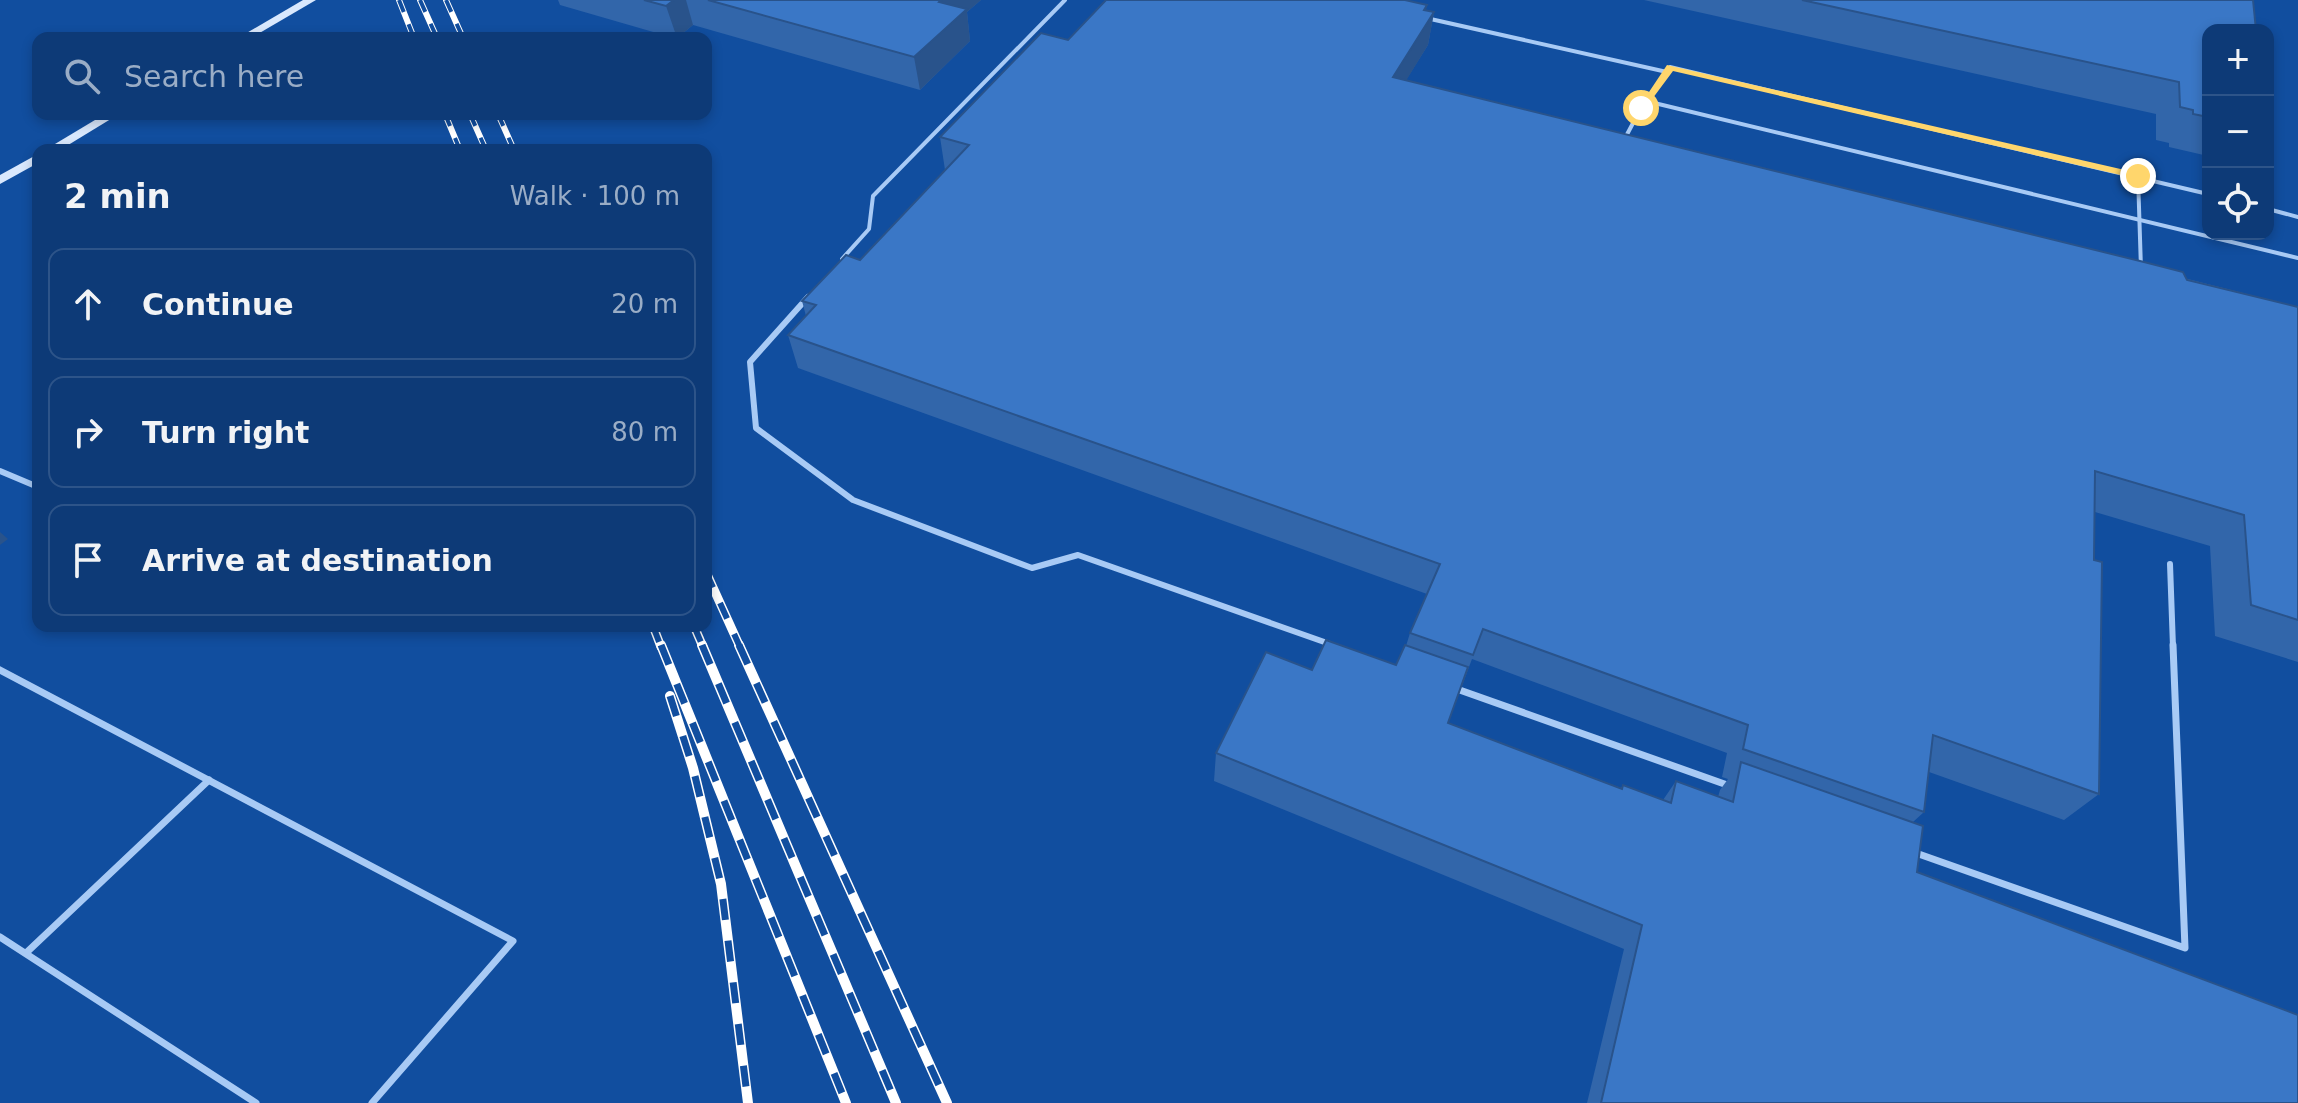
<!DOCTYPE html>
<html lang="en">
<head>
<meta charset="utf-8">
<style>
	:root { --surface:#0d3a77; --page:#16417c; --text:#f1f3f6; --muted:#9aadc6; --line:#2d5489 }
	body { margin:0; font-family:"DejaVu Sans",sans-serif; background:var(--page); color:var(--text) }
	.controls { position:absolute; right:24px; top:24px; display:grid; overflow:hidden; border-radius:16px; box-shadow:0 4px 12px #0003 }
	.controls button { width:72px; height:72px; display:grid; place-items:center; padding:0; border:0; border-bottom:2px solid var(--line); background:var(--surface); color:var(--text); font:40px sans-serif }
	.stop { position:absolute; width:24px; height:24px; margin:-18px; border:6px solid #ffd66c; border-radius:50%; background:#fff }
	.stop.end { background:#ffd66c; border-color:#fff; box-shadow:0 2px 8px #0008 }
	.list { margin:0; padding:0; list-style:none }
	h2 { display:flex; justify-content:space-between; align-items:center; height:104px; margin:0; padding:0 32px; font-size:34px }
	h2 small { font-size:26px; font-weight:400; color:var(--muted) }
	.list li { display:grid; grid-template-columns:52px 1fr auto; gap:24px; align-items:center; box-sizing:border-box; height:112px; margin:0 16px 16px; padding:0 16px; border:2px solid var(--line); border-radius:16px }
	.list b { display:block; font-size:30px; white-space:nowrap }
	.list em { font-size:26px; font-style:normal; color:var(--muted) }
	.icon { flex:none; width:44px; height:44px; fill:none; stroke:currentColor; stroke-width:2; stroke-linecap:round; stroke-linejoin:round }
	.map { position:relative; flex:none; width:2298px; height:1103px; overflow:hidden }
	.search { position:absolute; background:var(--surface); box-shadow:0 4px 12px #0003; left:32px; top:32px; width:680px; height:88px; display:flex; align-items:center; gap:20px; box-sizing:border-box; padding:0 28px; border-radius:16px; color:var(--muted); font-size:30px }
	.panel { position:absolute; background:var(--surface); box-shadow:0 4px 12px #0003; left:32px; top:144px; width:680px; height:488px; border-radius:16px }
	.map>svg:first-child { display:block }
</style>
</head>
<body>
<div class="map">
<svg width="2298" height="1103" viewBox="0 0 2298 1103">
	<rect width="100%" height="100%" fill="#114e9f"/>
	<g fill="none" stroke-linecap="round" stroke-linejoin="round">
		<!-- lane-far2 -->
		<g stroke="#a8caf5" stroke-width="4">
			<path d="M1426,18L1667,72"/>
			<path d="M1646,101L2298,258"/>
			<path d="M1623,142L1641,108L1670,67L2208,194"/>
			<path d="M2138,176L2141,269"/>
			<path d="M2268,209L2298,217"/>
			<path d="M842,259L869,229L873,196L1065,0"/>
		</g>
		<!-- lane-far1 -->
		<g stroke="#a8caf5" stroke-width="6">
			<path d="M808,297L750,362L756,428L853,500L1032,568L1078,555L1330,644"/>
			<path d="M0,471L38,487"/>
			<path d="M2170,564L2173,647"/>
			<path d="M363,626L367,628"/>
		</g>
		<!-- lane -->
		<g stroke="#a8caf5" stroke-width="7">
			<path d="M0,670L513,941L372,1103"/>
			<path d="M1454,688L1730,786"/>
			<path d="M1913,852L2185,948L2173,645"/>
			<path d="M0,937L256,1103"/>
			<path d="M26,953L209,780"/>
		</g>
		<!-- secondary -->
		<g fill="#d9e8fd" fill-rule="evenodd">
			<path d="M303,0H316L251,38H238Z"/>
			<path d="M105,114H119L60,150H45Z"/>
			<path d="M38,154V163L0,184V175Z"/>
		</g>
		<!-- rail-far2 casing -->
		<g stroke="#fff" stroke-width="6">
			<g id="rail-far2">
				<path d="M399,0L414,38"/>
				<path d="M420,0L437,38"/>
				<path d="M446,0L463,38"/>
				<path d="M445,114L460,150"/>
				<path d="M470,114L486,150"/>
				<path d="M498,114L514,150"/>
			</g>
		</g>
		<!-- rail-far1 casing -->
		<g stroke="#fff" stroke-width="9">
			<g id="rail-far1">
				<path d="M706,572L740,647"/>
				<path d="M653,626L661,647"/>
				<path d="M694,626L703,647"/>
			</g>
		</g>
		<!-- rail casing -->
		<g stroke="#fff" stroke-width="10">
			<g id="rail">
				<path d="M661,645L846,1103"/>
				<path d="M702,645L896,1103"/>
				<path d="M739,645L947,1103"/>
				<path d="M670,696L693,768L721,884L748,1103"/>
			</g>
		</g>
		<!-- rail-far2 -->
		<use href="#rail-far2" stroke="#114e9f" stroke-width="4" stroke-dasharray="13" stroke-linecap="butt"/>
		<!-- rail-far1 -->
		<use href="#rail-far1" stroke="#114e9f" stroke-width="6" stroke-dasharray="17" stroke-linecap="butt"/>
		<!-- rail -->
		<use href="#rail" stroke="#114e9f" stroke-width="7" stroke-dasharray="21" stroke-linecap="butt"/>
	</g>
	<!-- wall -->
	<g fill="#3266aa" fill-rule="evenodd">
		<path d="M558,0H981L967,12L970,41L920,90L693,25L677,38H674L560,5Z"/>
		<path d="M1644,0H2253L2208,30V156L2169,147V143L2156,140V114Z"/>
		<path d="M1426,11L1434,12L1428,45L1406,80L2298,307V662L2215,636L2210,546L2095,512L2094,560L2099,794L2064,820L1929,772L1924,812L1913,822L1917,872L2298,1103H1587L1624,949L1214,781L1216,753L1312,670L1396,665L1406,646L1410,633L1427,594L798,368L788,335L806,316L802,301L860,260L945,170L940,137L1068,40ZM1472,659L1727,753L1722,777L1728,779L1720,790L1718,797L1676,781L1663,800L1623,785L1621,788L1448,723Z"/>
	</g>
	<!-- shaded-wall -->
	<g fill="#29538b">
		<path d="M674,0H686L693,25L677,38L666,6Z"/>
		<path d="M941,0H981L967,12L970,41L920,90L914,57L939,2Z"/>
		<path d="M1427,5L1423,30L1434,12L1428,45L1388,110L1393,77Z"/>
		<path d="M0,532L8,539L0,545Z"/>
	</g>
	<!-- building -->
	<g fill="#3a77c6" stroke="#29538b" stroke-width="2">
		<path d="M644,0H674L666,6Z"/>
		<path d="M708,0H941L939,2L967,9L914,57Z"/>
		<path d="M1106,0H1405L1427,5L1424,10L1434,12L1393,77L2144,262L2183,272L2187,280L2298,307V620L2251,605L2244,515L2095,471L2094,560L2102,562L2099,794L1933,735L1924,812L1743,749L1748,725L1483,629L1473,655L1410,633L1440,564L788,335L816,305L802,301L846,255L860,260L969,145L940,137L1041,33L1068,40Z"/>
		<path d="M1802,0H2253L2256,30H2208V117L2193,114V110L2180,107L2179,82Z"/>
		<path d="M1326,640L1396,665L1405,645L1468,667L1448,723L1622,789L1623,785L1671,803L1676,781L1733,802L1741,762L1923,826L1917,872L2298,1015V1103H1601L1642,925L1216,753L1266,652L1312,670Z"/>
	</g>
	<!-- route -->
	<path fill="#ffd66c" d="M1667,65L2138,173L2143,176L2138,179L1673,71L1644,110H1637Z"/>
</svg>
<div class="controls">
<button>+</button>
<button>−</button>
<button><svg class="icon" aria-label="locate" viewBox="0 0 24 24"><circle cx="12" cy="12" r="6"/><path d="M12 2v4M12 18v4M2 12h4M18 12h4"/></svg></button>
</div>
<div class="stop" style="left:1641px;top:108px"></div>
<div class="stop end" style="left:2138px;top:176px"></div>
<div class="search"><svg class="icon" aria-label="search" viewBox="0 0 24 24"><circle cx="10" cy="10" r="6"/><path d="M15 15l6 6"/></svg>Search here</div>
<section class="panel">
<h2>2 min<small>Walk · 100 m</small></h2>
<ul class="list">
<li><svg class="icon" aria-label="ahead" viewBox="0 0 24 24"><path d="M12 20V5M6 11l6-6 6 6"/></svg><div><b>Continue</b></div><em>20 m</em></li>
<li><svg class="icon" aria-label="right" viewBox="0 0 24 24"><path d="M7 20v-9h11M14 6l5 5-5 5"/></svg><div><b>Turn right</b></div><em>80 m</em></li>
<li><svg class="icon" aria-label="arrive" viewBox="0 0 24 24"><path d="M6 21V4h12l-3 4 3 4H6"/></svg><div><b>Arrive at destination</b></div></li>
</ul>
</section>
</div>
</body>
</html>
